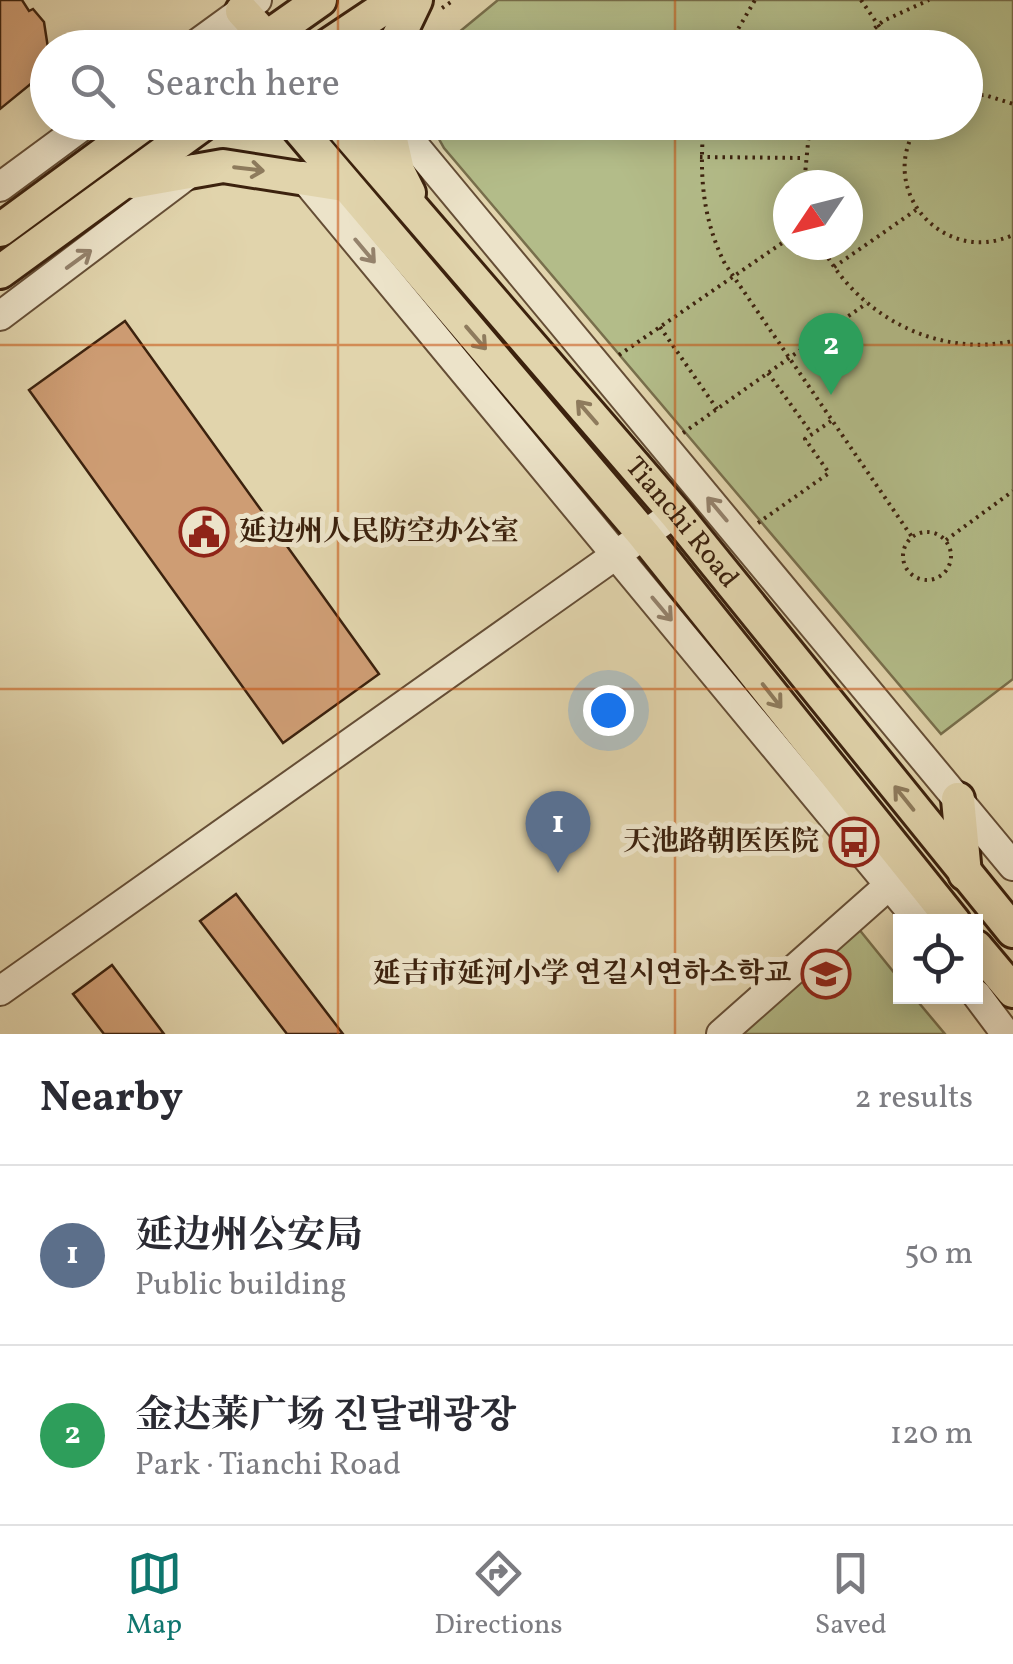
<!DOCTYPE html>
<html lang="en">
<head>
<meta charset="utf-8">
<style>
	:root { --surface:#fff; --page:#f7f7f7; --text:#2b2b33; --muted:#7c7c81; --line:#e1e1e2; --accent:#0f766e }
	body { margin:0; font-family:Vollkorn,"Noto Serif SC","Noto Serif KR",serif; background:var(--page); color:var(--text) }
	.controls { position:absolute; right:30px; bottom:30px; display:grid; overflow:hidden; border-radius:0px; box-shadow:0 5px 25px #0003 }
	.controls button { width:90px; height:90px; display:grid; place-items:center; padding:0; border:0; border-bottom:2px solid var(--line); background:var(--surface); color:var(--text); font:50px sans-serif }
	.compass { position:absolute; left:773px; top:170px; width:90px; height:90px; border-radius:50%; background:var(--surface); box-shadow:0 5px 25px #0003; rotate:235deg }
	.you { position:absolute; left:608px; top:710px; width:35px; height:35px; margin:-25px; border:8px solid #fff; border-radius:50%; background:#1a73e8; box-shadow:0 0 0 15px #1a73e833 }
	.badge { display:grid; place-items:center; width:65px; height:65px; border-radius:50%; background:var(--accent); color:#fff; font-size:32px; font-weight:700 }
	.pin { position:absolute; translate:-50% -82px; filter:drop-shadow(0 2px 5px #0008) }
	.pin::after { content:''; position:absolute; top:52px; width:35px; height:30px; background:inherit; clip-path:polygon(0 0,100% 0,50% 100%) }
	.list { margin:0; padding:0; list-style:none }
	h2 { display:flex; justify-content:space-between; align-items:center; height:130px; margin:0; padding:0 40px; font-size:42px }
	h2 small { font-size:32px; font-weight:400; color:var(--muted) }
	.list li { display:grid; grid-template-columns:65px 1fr auto; gap:30px; align-items:center; box-sizing:border-box; height:180px; padding:0 40px; border-top:2px solid var(--line) }
	.list b { display:block; font-size:38px; white-space:nowrap }
	.list p { margin:0; font-size:32px; white-space:nowrap; color:var(--muted) }
	.list em { font-size:32px; font-style:normal; color:var(--muted) }
	.icon { flex:none; width:55px; height:55px; fill:none; stroke:currentColor; stroke-width:2; stroke-linecap:round; stroke-linejoin:round }
	.map { position:relative; flex:none; width:1013px; height:1034px; overflow:hidden }
	.search { position:absolute; background:var(--surface); box-shadow:0 5px 25px #0003; left:30px; right:30px; top:30px; height:110px; display:flex; align-items:center; gap:25px; box-sizing:border-box; padding:0 35px; border-radius:55px; color:var(--muted); font-size:38px }
	.sheet { height:490px; background:var(--surface) }
	nav { display:flex; justify-content:space-around; align-items:center; box-sizing:border-box; height:140px; border-top:2px solid var(--line); background:var(--surface); font-size:28px; color:var(--muted) }
	nav a { display:grid; justify-items:center; gap:5px }
	nav .on { color:var(--accent) }
	.map>svg:first-child { display:block }
</style>
</head>
<body>
<div class="map">
<svg width="1013" height="1034" viewBox="0 0 1013 1034">
	<rect width="100%" height="100%" fill="#e1d4ac"/>
	<filter id="stains"><feTurbulence type="fractalNoise" baseFrequency=".002" numOctaves="4"/><feColorMatrix values="0 0 0 0 .2 0 0 0 0 .09 0 0 0 0 .02 0 0 0 .5 -.17"/></filter>
	<radialGradient id="worn" r=".72"><stop offset=".6" stop-color="#630" stop-opacity="0"/><stop offset="1" stop-color="#630" stop-opacity=".3"/></radialGradient>
	<!-- green -->
	<g fill="#b3bc89" stroke="#786f4c" stroke-width="2.5" fill-rule="evenodd">
		<path d="M498,0H1013V679L941,734L444,148L430,123L966,122V48L441,47ZM788,185H848V245H788Z"/>
		<path d="M858,928L900,980V996L914,997L945,1034H730Z"/>
	</g>
	<!-- building -->
	<g fill="#ce9d74" stroke="#3c220e" stroke-width="2.5">
		<path d="M0,0H22L29,11L33,9L44,22L48,48L38,78L0,109Z"/>
		<path d="M125,321L379,674L283,743L29,390Z"/>
		<path d="M236,894L343,1034H287L200,921Z"/>
		<path d="M112,965L164,1034H104L73,994Z"/>
	</g>
	<g fill="none" stroke-linecap="round" stroke-linejoin="round">
		<!-- minor casing -->
		<g stroke="#654e36" stroke-width="32">
			<g id="minor">
				<path d="M191,48L257,0"/>
				<path d="M395,122L1013,866"/>
				<path d="M302,176L920,922"/>
				<path d="M0,187L88,122"/>
				<path d="M0,316L195,169"/>
				<path d="M0,991L675,513"/>
				<path d="M976,994L1006,1034"/>
				<path d="M721,1034L904,872"/>
			</g>
		</g>
		<!-- major casing -->
		<g stroke="#3c220e" stroke-width="38">
			<g id="major">
				<path d="M242,11L276,48"/>
				<path d="M252,48L320,0"/>
				<path d="M324,48L396,0"/>
				<path d="M393,48L416,0"/>
				<path d="M293,122L644,535L954,922"/>
				<path id="s1" d="M338,122L675,513L1013,931"/>
				<path d="M387,122L398,171L409,193"/>
				<path d="M132,182L223,166L344,185"/>
				<path d="M0,230L147,122"/>
				<path d="M0,272L206,122"/>
				<path d="M958,799L965,874"/>
				<path d="M976,947L1013,991"/>
			</g>
		</g>
		<!-- path -->
		<g stroke="#3c220e" stroke-width="4" stroke-dasharray="2.5 5" stroke-linecap="butt">
			<path d="M861,0L894,48"/>
			<path d="M442,8L454,0"/>
			<path d="M727,48L755,0"/>
			<path d="M852,48L883,21L929,0"/>
			<path d="M966,96L985,95L1013,104"/>
			<path d="M704,122C699,173 702,218 725,264L912,537"/>
			<path d="M920,122C873,187 942,267 1013,235"/>
			<path d="M228,138L250,122"/>
			<path d="M700,157L803,158"/>
			<path d="M804,185L810,122"/>
			<path d="M821,245C856,314 935,358 1013,341"/>
			<path d="M834,267L916,210"/>
			<path d="M660,327L717,409"/>
			<path d="M619,355L788,239"/>
			<path d="M768,373L812,434"/>
			<path d="M683,433L867,303"/>
			<path d="M758,523L829,473L805,439L831,421"/>
			<circle cx="927" cy="556" r="24"/>
			<path d="M946,540L1013,491"/>
		</g>
		<!-- minor -->
		<use href="#minor" stroke="#ece3c9" stroke-width="28"/>
		<!-- major -->
		<use href="#major" stroke="#e1d4ac" stroke-width="32"/>
	</g>
	<!-- one-way arrows -->
	<defs><path id="oneway-shaft" d="M-6 0H5M1.5-3L5.5 0L1.5 3" fill="none" stroke-width="1.6" stroke-linecap="round" stroke-linejoin="round" transform="scale(2.5)"/></defs>
	<g stroke="#8e7b5d">
		<use href="#oneway-shaft" transform="translate(249 169) rotate(7)"/>
		<use href="#oneway-shaft" transform="translate(476 338) rotate(49)"/>
		<use href="#oneway-shaft" transform="translate(587 412) rotate(-131)"/>
		<use href="#oneway-shaft" transform="translate(772 696) rotate(52)"/>
		<use href="#oneway-shaft" transform="translate(904 798) rotate(-129)"/>
	</g>
	<g stroke="#94826c">
		<use href="#oneway-shaft" transform="translate(365 251) rotate(50)"/>
		<use href="#oneway-shaft" transform="translate(79 259) rotate(-36)"/>
		<use href="#oneway-shaft" transform="translate(717 509) rotate(-130)"/>
		<use href="#oneway-shaft" transform="translate(662 609) rotate(50)"/>
	</g>
	<!-- grid -->
	<path fill="none" stroke="#c64e0c" stroke-width="2.5" stroke-opacity="0.55" d="M338,0V48M675,0V48M338,122V1034M675,122V1034M0,345H1013M0,689H1013"/>
	<!-- icons -->
	<defs>
		<g id="civic-ring" transform="scale(2.5)"><circle r="9.5" fill="#ece3c9" stroke="#8f2418" stroke-width="1.5"/><path d="M-.6-6.5H3V-4.5H.6V-3L4-1V1h2V6H-6V1h2V-1L-.6-3ZM-1.2 2.5V6h2.4V2.5Z" fill="#8f2418"/></g>
		<g id="bus-ring" transform="scale(2.5)"><circle r="9.5" fill="#ece3c9" stroke="#8f2418" stroke-width="1.5"/><path d="M-5-6H5V4H4V6H2V4H-2V6H-4V4H-5ZM-3.5-4V0h7V-4ZM-3.5 1.2v1.5H-2V1.2ZM2 1.2v1.5H3.5V1.2Z" fill="#8f2418"/></g>
		<g id="school-ring" transform="scale(2.5)"><circle r="9.5" fill="#ece3c9" stroke="#8f2418" stroke-width="1.5"/><path d="M0-5L7-2L0 1L-7-2ZM-4 1L0 2.5L4 1V4Q0 6-4 4Z" fill="#8f2418"/></g>
	</defs>
	<g fill-rule="evenodd">
		<use href="#civic-ring" x="204" y="532"/>
		<use href="#bus-ring" x="854" y="842"/>
		<use href="#school-ring" x="826" y="974"/>
	</g>
	<g text-anchor="middle" dominant-baseline="central" stroke-width="10" stroke-linejoin="round" paint-order="stroke">
		<!-- street labels -->
		<g font-size="28" fill="#3c220e" stroke="#ece3c9">
			<text stroke="none"><textPath href="#s1" startOffset="528">Tianchi Road</textPath></text>
		</g>
		<!-- poi labels -->
		<g font-size="28" font-weight="bold" fill="#3c220e" stroke="#ece3c9" text-anchor="end">
			<text x="239" y="532" text-anchor="start">延边州人民防空办公室</text>
			<text x="819" y="842">天池路朝医医院</text>
			<text x="791" y="974">延吉市延河小学 연길시연하소학교</text>
		</g>
	</g>
	<rect width="100%" height="100%" filter="url(#stains)"/>
	<rect width="100%" height="100%" fill="url(#worn)"/>
</svg>
<div class="controls">
<button><svg class="icon" aria-label="locate" viewBox="0 0 24 24"><circle cx="12" cy="12" r="6"/><path d="M12 2v4M12 18v4M2 12h4M18 12h4"/></svg></button>
</div>
<svg class="compass" viewBox="-18 -18 36 36"><path d="M0-13l5 13h-10z" fill="#e53935"/><path d="M0 13l5-13h-10z" fill="#7c7c81"/></svg>
<div class="you"></div>
<div class="pin badge" style="left:558px;top:873px;background:#5c6f8a">1</div>
<div class="pin badge" style="left:831px;top:395px;background:#2e9e5b">2</div>
<div class="search"><svg class="icon" aria-label="search" viewBox="0 0 24 24"><circle cx="10" cy="10" r="6"/><path d="M15 15l6 6"/></svg>Search here</div>
</div>
<section class="sheet">
<h2>Nearby<small>2 results</small></h2>
<ul class="list">
<li><span class="badge" style="background:#5c6f8a">1</span><div><b>延边州公安局</b><p>Public building</p></div><em>50 m</em></li>
<li><span class="badge" style="background:#2e9e5b">2</span><div><b>金达莱广场 진달래광장</b><p>Park · Tianchi Road</p></div><em>120 m</em></li>
</ul>
</section>
<nav>
<a class="on"><svg class="icon" aria-label="map" viewBox="0 0 24 24"><path d="M3 6l6-2 6 2 6-2v14l-6 2-6-2-6 2zM9 4v14M15 6v14"/></svg>Map</a>
<a><svg class="icon" aria-label="directions" viewBox="0 0 24 24"><path d="M12 3l9 9-9 9-9-9zM9 14v-3h6M13 9l2 2-2 2"/></svg>Directions</a>
<a><svg class="icon" aria-label="saved" viewBox="0 0 24 24"><path d="M7 4h10v16l-5-4-5 4z"/></svg>Saved</a>
</nav>
</body>
</html>
